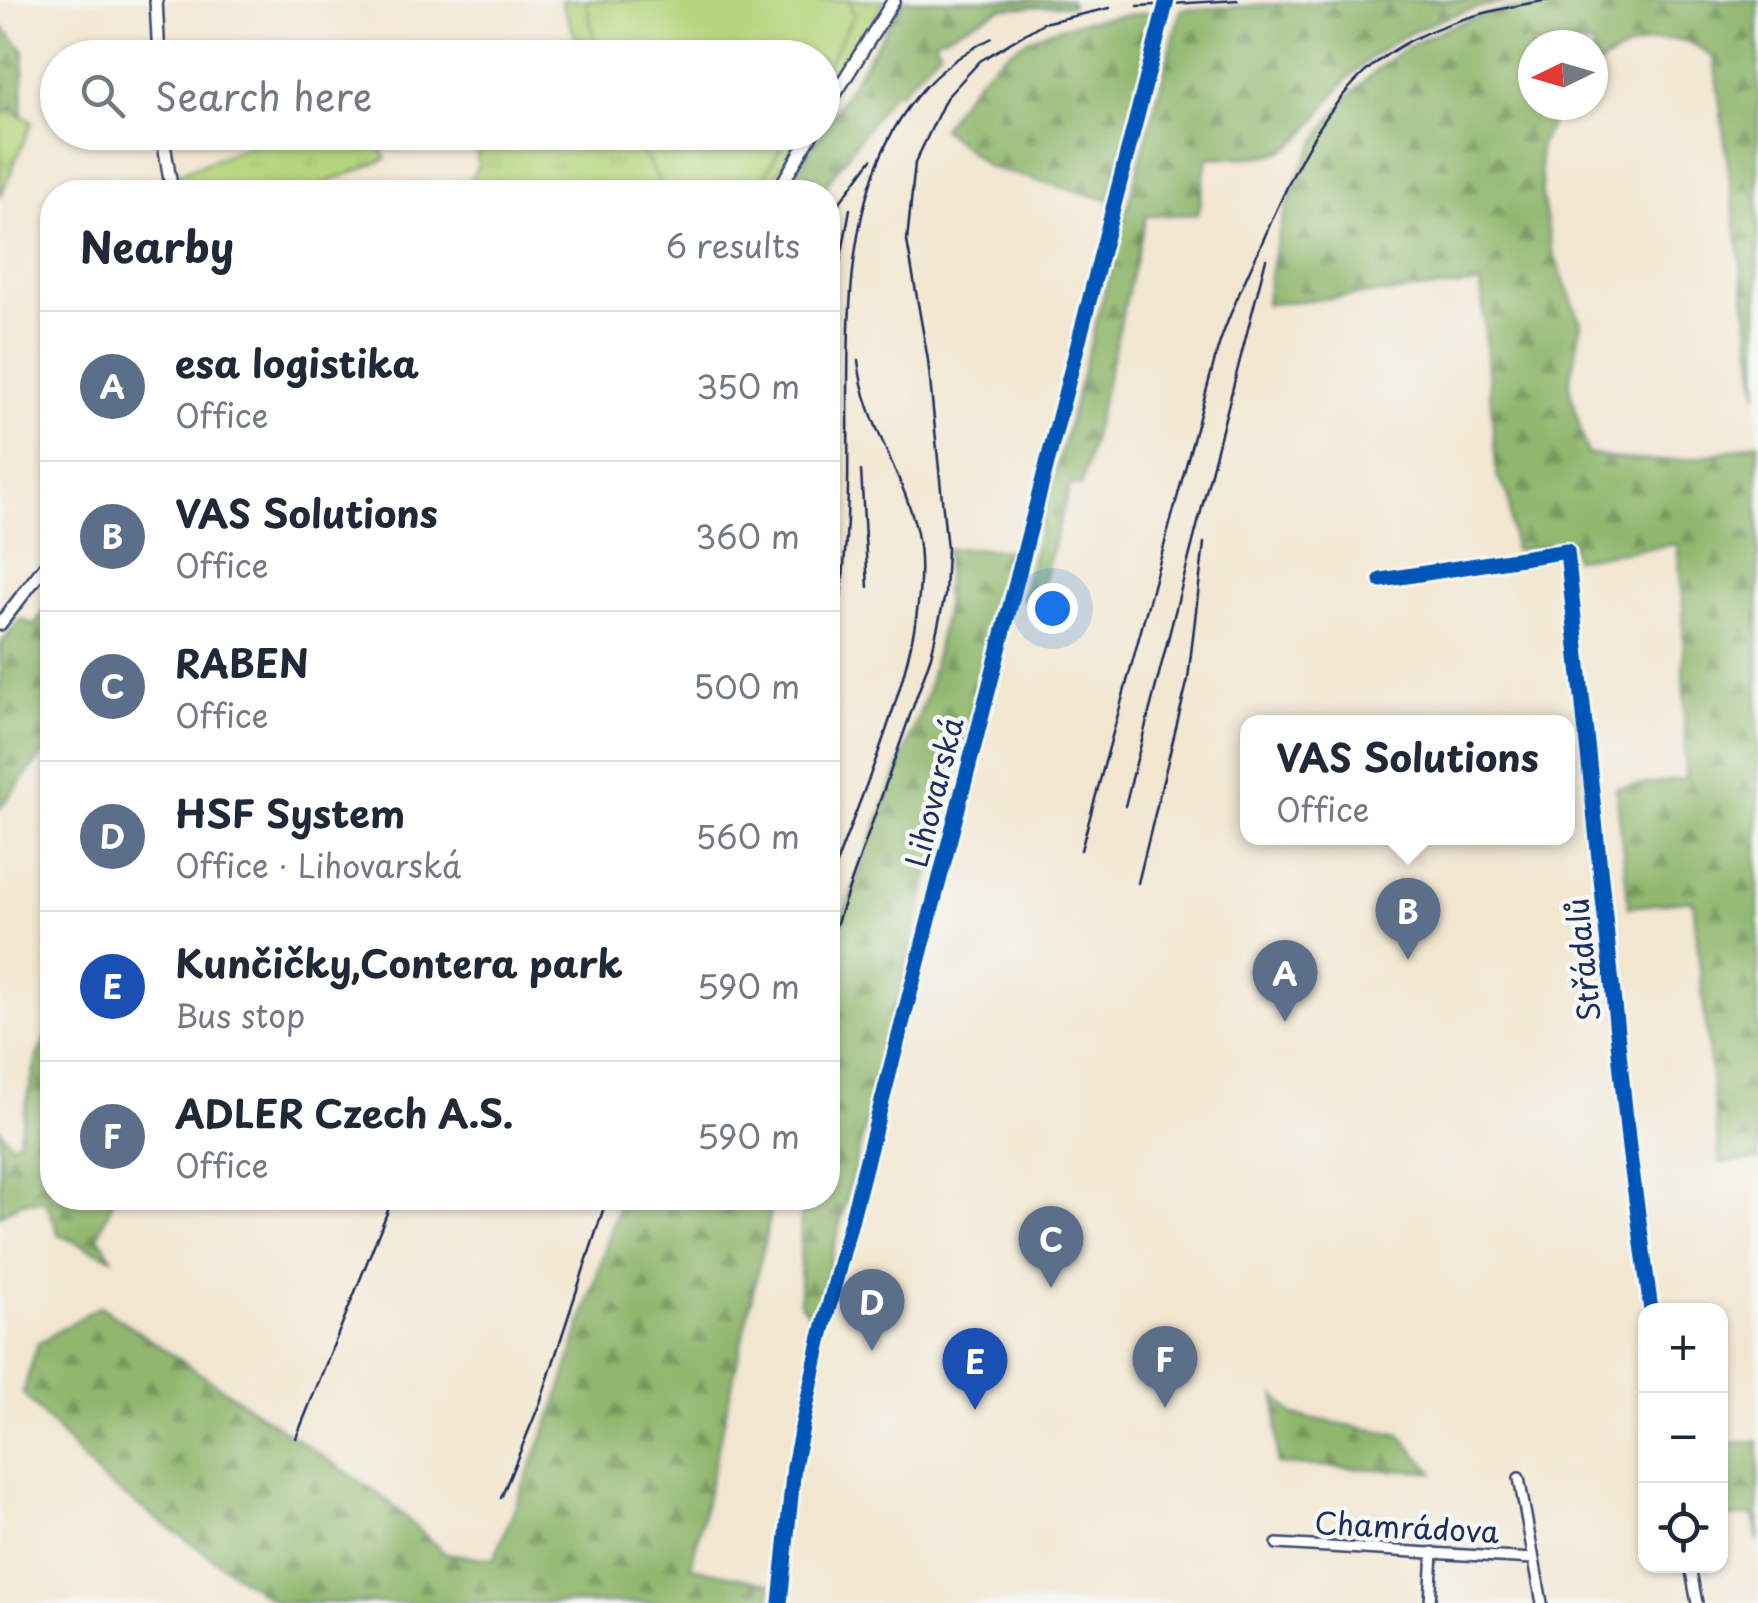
<!DOCTYPE html>
<html lang="en">
<head>
<meta charset="utf-8">
<style>
	:root { --surface:#fff; --page:#f6f6f7; --text:#1f2937; --muted:#747a83; --line:#e0e1e3; --accent:#d93025 }
	body { margin:0; font-family:"Playpen Sans",sans-serif; background:var(--page); color:var(--text) }
	.controls { position:absolute; right:30px; bottom:30px; display:grid; overflow:hidden; border-radius:20px; box-shadow:0 2px 8px #0004 }
	.controls button { width:90px; height:90px; display:grid; place-items:center; padding:0; border:0; border-bottom:2px solid var(--line); background:var(--surface); color:var(--text); font:50px sans-serif }
	.compass { position:absolute; left:1518px; top:30px; width:90px; height:90px; border-radius:50%; background:var(--surface); box-shadow:0 2px 8px #0004; rotate:265deg }
	.you { position:absolute; left:1052px; top:608px; width:35px; height:35px; margin:-25px; border:8px solid #fff; border-radius:50%; background:#1a73e8; box-shadow:0 0 0 15px #1a73e833 }
	.badge { display:grid; place-items:center; width:65px; height:65px; border-radius:50%; background:var(--accent); color:#fff; font-size:32px; font-weight:700 }
	.pin { position:absolute; translate:-50% -82px; filter:drop-shadow(0 2px 5px #0008) }
	.pin::after { content:''; position:absolute; top:52px; width:35px; height:30px; background:inherit; clip-path:polygon(0 0,100% 0,50% 100%) }
	.popup { position:absolute; left:1240px; top:715px; width:335px; height:130px; box-sizing:border-box; display:grid; place-content:center; border-radius:20px; background:var(--surface); filter:drop-shadow(0 2px 8px #0005); font-size:32px; white-space:nowrap; color:var(--muted) }
	.popup b { font-size:38px; color:var(--text) }
	.popup::after { content:''; position:absolute; left:50%; top:100%; margin-left:-20px; border:20px solid transparent; border-top-color:var(--surface) }
	.list { margin:0; padding:0; list-style:none }
	h2 { display:flex; justify-content:space-between; align-items:center; height:130px; margin:0; padding:0 40px; font-size:42px }
	h2 small { font-size:32px; font-weight:400; color:var(--muted) }
	.list li { display:grid; grid-template-columns:65px 1fr auto; gap:30px; align-items:center; box-sizing:border-box; height:150px; padding:0 40px; border-top:2px solid var(--line) }
	.list b { display:block; font-size:38px; white-space:nowrap }
	.list p { margin:0; font-size:32px; white-space:nowrap; color:var(--muted) }
	.list em { font-size:32px; font-style:normal; color:var(--muted) }
	.icon { flex:none; width:55px; height:55px; fill:none; stroke:currentColor; stroke-width:2; stroke-linecap:round; stroke-linejoin:round }
	.map { position:relative; flex:none; width:1758px; height:1603px; overflow:hidden }
	.search { position:absolute; background:var(--surface); box-shadow:0 2px 8px #0004; left:40px; top:40px; width:800px; height:110px; display:flex; align-items:center; gap:25px; box-sizing:border-box; padding:0 35px; border-radius:55px; color:var(--muted); font-size:38px }
	.panel { position:absolute; background:var(--surface); box-shadow:0 2px 8px #0004; left:40px; top:180px; width:800px; height:1030px; border-radius:40px }
	.map>svg:first-child { display:block }
</style>
</head>
<body>
<div class="map">
<svg width="1758" height="1603" viewBox="0 0 1758 1603">
	<defs>
		<pattern id="grass-tufts" width="24" height="20" patternUnits="userSpaceOnUse" patternTransform="scale(2.5)"><rect width="24" height="20" fill="#b5d67e"/><path d="M3 7l-1-3M5 7V3M7 7l1-3M15 17l-1-3M17 17v-4M19 17l1-3" fill="none" stroke="#9bb86f"/></pattern>
		<pattern id="forest-firs" width="22" height="20" patternUnits="userSpaceOnUse" patternTransform="scale(2.5)"><rect width="22" height="20" fill="#90b76d"/><path d="M5 1l3.5 6h-7zM16 11l3.5 6h-7z" fill="#75955d"/></pattern>
	</defs>
	<rect width="100%" height="100%" fill="#f6f6f2"/>
	<filter id="ink" filterUnits="userSpaceOnUse"><feTurbulence type="fractalNoise" baseFrequency=".01" numOctaves="2"/><feDisplacementMap in="SourceGraphic" scale="20" xChannelSelector="R" yChannelSelector="G"/><feConvolveMatrix kernelMatrix="1 2 1 2 8 2 1 2 1" color-interpolation-filters="sRGB"/></filter>
	<filter id="wash" filterUnits="userSpaceOnUse"><feTurbulence type="fractalNoise" baseFrequency=".0048" numOctaves="4" result="noise"/><feDisplacementMap in="SourceGraphic" scale="40" xChannelSelector="R" yChannelSelector="G"/><feGaussianBlur stdDeviation="2.25" result="paint"/><feColorMatrix in="noise" values="0 0 0 0 0 0 0 0 0 0 0 0 0 0 0 0 0 1.4 0 .05"/><feComposite in="paint" operator="in"/></filter>
	<g filter="url(#wash)">
		<rect width="100%" height="100%" fill="#f2e6d0"/>
		<!-- grass -->
		<g fill="url(#grass-tufts)" stroke="#68826e" stroke-width="2.5">
			<path d="M561,0H886L823,100L822,58L583,57Z"/>
			<path d="M12,109L32,122L0,197V113Z"/>
			<path d="M283,132L376,133L386,159L304,192H184L178,174Z"/>
			<path d="M477,133H803L766,192H463L478,166Z"/>
		</g>
		<!-- forest -->
		<g fill="url(#forest-firs)" stroke="#567366" stroke-width="2.5">
			<path d="M904,0H1070L1072,5L1002,8L935,40L940,50L899,93L894,90L821,192H784Z"/>
			<path d="M1351,0H1518C1450,10 1387,34 1340,87C1321,109 1311,136 1284,150C1263,160 1230,156 1207,158L1198,214L1146,216L1081,487L1070,485L1037,603L1021,599L1181,10Z"/>
			<path d="M1576,0H1758V395L1714,58C1706,53 1695,43 1686,41C1655,34 1616,51 1593,70V45H1533V105H1561L1539,147L1542,196L1552,250L1581,323L1569,386L1587,454C1650,466 1698,462 1758,442V1160L1720,1163L1693,900L1629,907L1616,788L1685,779L1683,605L1677,544L1574,559L1572,543L1514,550L1508,494L1497,476L1481,284L1266,304C1280,175 1339,61 1471,19C1504,8 1542,6 1576,0Z"/>
			<path d="M1159,12L1109,200L988,167L942,128C1003,31 1051,22 1159,12Z"/>
			<path d="M0,25L24,50L22,116L12,109L0,113L4,85L0,87Z"/>
			<path d="M976,548L1012,551L815,1321L800,1303L801,1198H828V954L927,694L945,612L947,549Z"/>
			<path d="M52,601V743L0,808V645L21,619L34,625Z"/>
			<path d="M52,1028V1198H114L98,1236L112,1258L59,1235L46,1201L22,1202L0,1215V1129L11,1144L18,1140L37,1056Z"/>
			<path d="M621,1198H774L691,1567L771,1584L770,1603H276L102,1480L23,1393L38,1343L100,1306L383,1497L444,1553L494,1559L556,1405Z"/>
			<path d="M1276,1395L1293,1415L1400,1435L1433,1472L1277,1464Z"/>
			<path d="M1758,1441V1542L1754,1515L1721,1518L1720,1444Z"/>
		</g>
		<!-- pitch -->
		<g fill="#b5d67e" stroke="#68826e" stroke-width="2.5">
			<path d="M586,0H850L853,17L823,72L822,58L598,57Z"/>
			<path d="M631,133H789L756,192H666Z"/>
		</g>
	</g>
	<g filter="url(#ink)">
		<g fill="none" stroke-linecap="round" stroke-linejoin="round">
			<!-- minor casing -->
			<g stroke="#3b4a6f" stroke-width="14">
				<g id="minor">
					<path d="M1381,580L1567,551L1629,1148L1651,1310"/>
					<path d="M1519,1478L1542,1603"/>
					<path d="M1277,1544L1533,1559"/>
					<path d="M1690,1566L1697,1603"/>
					<path d="M1430,1603L1433,1552"/>
				</g>
			</g>
			<!-- tertiary casing -->
			<g stroke="#3b4a6f" stroke-width="16">
				<g id="tertiary">
					<path d="M156,0L159,58"/>
					<path d="M822,115L894,0"/>
					<path d="M162,132L172,192"/>
					<path d="M777,192L813,132"/>
					<path d="M0,624L52,557"/>
					<path d="M780,1603L794,1466L820,1341L1167,0"/>
				</g>
			</g>
			<!-- minor -->
			<use href="#minor" stroke="#fff" stroke-width="9"/>
			<!-- tertiary -->
			<use href="#tertiary" stroke="#fff" stroke-width="11"/>
			<!-- rail -->
			<g stroke="#1b2f5e" stroke-width="2.5">
				<path d="M1138,6L1238,0"/>
				<path d="M828,218L872,159"/>
				<path d="M828,379L833,302L850,209"/>
				<path d="M861,471L868,587"/>
				<path d="M828,704C838,631 847,560 848,486C851,331 824,120 992,38"/>
				<path d="M1125,806L1266,259"/>
				<path d="M1081,850L1218,348C1231,307 1251,269 1268,229C1334,77 1381,27 1549,0"/>
				<path d="M1138,883L1188,679L1204,543"/>
				<path d="M828,886C862,789 937,633 917,533C904,473 864,422 858,360"/>
				<path d="M828,948L931,656L945,595L947,549L928,360L907,241L915,163L946,98L980,61L1043,23L1110,8"/>
				<path d="M296,1438L393,1198"/>
				<path d="M501,1498L540,1403L607,1198"/>
			</g>
			<!-- cycleway casing -->
			<g stroke="#f6f6f2" stroke-width="21">
				<g id="cycleway">
					<path d="M1381,580L1567,551L1629,1148L1651,1310"/>
					<path d="M780,1603L794,1466L820,1341L1167,0"/>
				</g>
			</g>
			<!-- cycleway -->
			<use href="#cycleway" stroke="#0057b8" stroke-width="15"/>
		</g>
	</g>
	<g text-anchor="middle" dominant-baseline="central" stroke-width="9" stroke-linejoin="round" paint-order="stroke">
		<!-- street labels -->
		<g font-size="30" fill="#1b2f5e" stroke="#f6f6f2">
			<text transform="translate(933 792) rotate(-76)">Lihovarská</text>
			<text transform="translate(1582 960) rotate(-96)">Střádalů</text>
			<text transform="translate(1407 1526) rotate(3)">Chamrádova</text>
		</g>
	</g>
</svg>
<div class="controls">
<button>+</button>
<button>−</button>
<button><svg class="icon" aria-label="locate" viewBox="0 0 24 24"><circle cx="12" cy="12" r="6"/><path d="M12 2v4M12 18v4M2 12h4M18 12h4"/></svg></button>
</div>
<svg class="compass" viewBox="-18 -18 36 36"><path d="M0-13l5 13h-10z" fill="#e53935"/><path d="M0 13l5-13h-10z" fill="#747a83"/></svg>
<div class="you"></div>
<div class="pin badge" style="left:1285px;top:1022px;background:#5c6f8a">A</div>
<div class="pin badge" style="left:1408px;top:960px;background:#5c6f8a">B</div>
<div class="popup"><b>VAS Solutions</b>Office</div>
<div class="pin badge" style="left:1051px;top:1288px;background:#5c6f8a">C</div>
<div class="pin badge" style="left:872px;top:1351px;background:#5c6f8a">D</div>
<div class="pin badge" style="left:975px;top:1410px;background:#1a4fb4">E</div>
<div class="pin badge" style="left:1165px;top:1408px;background:#5c6f8a">F</div>
<div class="search"><svg class="icon" aria-label="search" viewBox="0 0 24 24"><circle cx="10" cy="10" r="6"/><path d="M15 15l6 6"/></svg>Search here</div>
<section class="panel">
<h2>Nearby<small>6 results</small></h2>
<ul class="list">
<li><span class="badge" style="background:#5c6f8a">A</span><div><b>esa logistika</b><p>Office</p></div><em>350 m</em></li>
<li><span class="badge" style="background:#5c6f8a">B</span><div><b>VAS Solutions</b><p>Office</p></div><em>360 m</em></li>
<li><span class="badge" style="background:#5c6f8a">C</span><div><b>RABEN</b><p>Office</p></div><em>500 m</em></li>
<li><span class="badge" style="background:#5c6f8a">D</span><div><b>HSF System</b><p>Office · Lihovarská</p></div><em>560 m</em></li>
<li><span class="badge" style="background:#1a4fb4">E</span><div><b>Kunčičky,Contera park</b><p>Bus stop</p></div><em>590 m</em></li>
<li><span class="badge" style="background:#5c6f8a">F</span><div><b>ADLER Czech A.S.</b><p>Office</p></div><em>590 m</em></li>
</ul>
</section>
</div>
</body>
</html>
